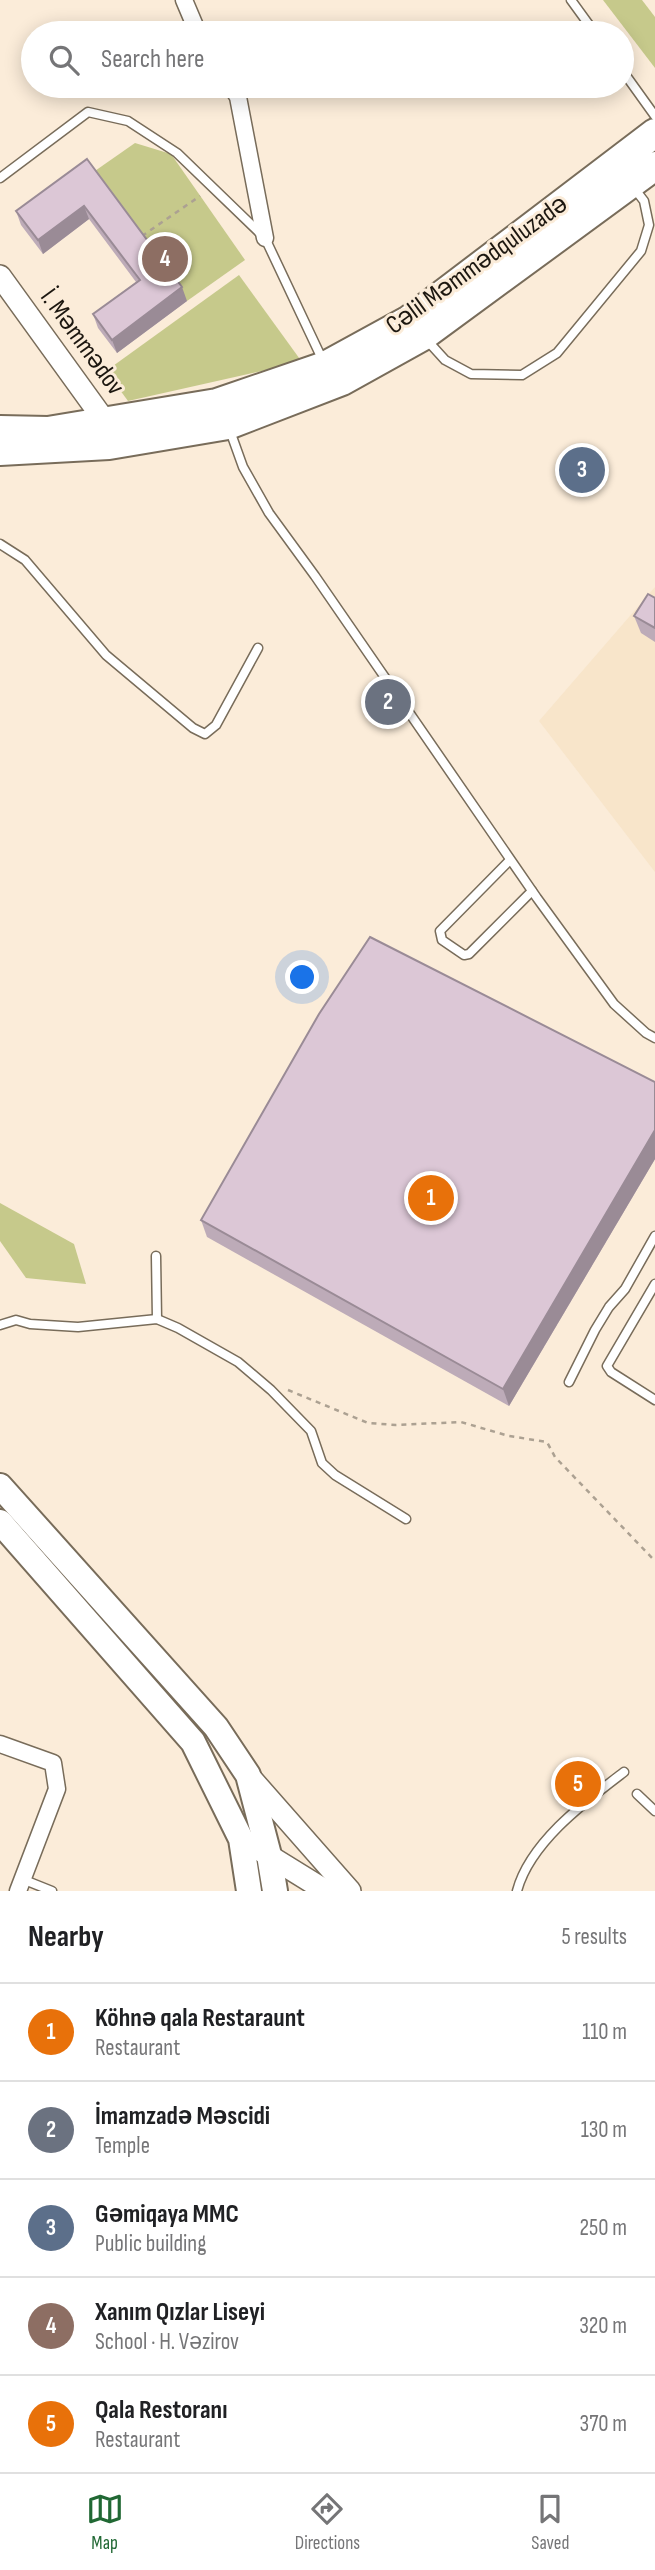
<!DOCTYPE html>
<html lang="en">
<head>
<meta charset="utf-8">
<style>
	:root { --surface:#fff; --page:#f6f6f6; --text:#202124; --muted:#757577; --line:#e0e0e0; --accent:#216834 }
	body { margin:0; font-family:"Sofia Sans Condensed",sans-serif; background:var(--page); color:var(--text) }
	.you { position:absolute; left:303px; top:978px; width:24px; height:24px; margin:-18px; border:5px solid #fff; border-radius:50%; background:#1a73e8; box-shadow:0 0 0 10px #1a73e833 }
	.badge { display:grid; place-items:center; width:46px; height:46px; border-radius:50%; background:var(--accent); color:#fff; font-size:23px; font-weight:700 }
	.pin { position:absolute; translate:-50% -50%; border:4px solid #fff; box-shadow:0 2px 7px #0006 }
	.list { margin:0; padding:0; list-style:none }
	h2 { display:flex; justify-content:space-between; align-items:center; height:91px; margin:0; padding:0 28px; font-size:30px }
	h2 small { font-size:23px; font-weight:400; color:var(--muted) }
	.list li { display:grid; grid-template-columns:46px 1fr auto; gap:21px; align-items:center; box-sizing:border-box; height:98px; padding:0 28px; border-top:2px solid var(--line) }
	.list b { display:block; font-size:26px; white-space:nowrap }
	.list p { margin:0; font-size:23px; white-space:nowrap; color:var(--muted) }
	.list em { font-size:23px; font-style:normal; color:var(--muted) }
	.icon { flex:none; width:38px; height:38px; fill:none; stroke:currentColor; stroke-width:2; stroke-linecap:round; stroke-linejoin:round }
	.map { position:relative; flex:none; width:655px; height:1891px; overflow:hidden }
	.search { position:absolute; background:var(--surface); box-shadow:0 4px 18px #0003; left:21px; right:21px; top:21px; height:77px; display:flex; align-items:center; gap:18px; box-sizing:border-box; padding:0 24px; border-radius:38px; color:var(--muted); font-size:26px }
	.sheet { height:581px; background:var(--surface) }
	nav { display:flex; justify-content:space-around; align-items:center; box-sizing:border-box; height:98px; border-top:2px solid var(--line); background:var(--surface); font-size:19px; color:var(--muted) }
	nav a { display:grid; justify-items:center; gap:4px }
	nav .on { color:var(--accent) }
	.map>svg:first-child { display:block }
</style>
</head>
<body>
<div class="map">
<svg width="655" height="1891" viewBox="0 0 655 1891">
	<rect width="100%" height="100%" fill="#fbecd9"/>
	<!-- built -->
	<path fill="#f8e5ca" d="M655,587V872L539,721Z"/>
	<!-- green -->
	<g fill="#c6c98b">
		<path d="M603,0H642L655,17V68Z"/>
		<path d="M135,143L171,154L245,260L187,301L92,173Z"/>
		<path d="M239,275L302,362L128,401L106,371Z"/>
		<path d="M0,1203L74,1244L86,1284L26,1278L0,1241Z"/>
	</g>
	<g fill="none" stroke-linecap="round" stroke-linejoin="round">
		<!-- lane casing -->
		<g stroke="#786c5a" stroke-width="11">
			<g id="lane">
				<path d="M571,0L595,33"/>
				<path d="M622,70L655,116"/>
				<path d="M0,178L88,112L128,121L177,153L265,238L324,363"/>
				<path d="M425,338L445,360L471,374L522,375L557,353L641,251L649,225L644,201L634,188"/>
				<path d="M229,428L243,467L269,513L315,576L537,898L614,1004L646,1033L655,1038"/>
				<path d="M0,544L25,560L106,655L193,728L205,734L216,725L258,648"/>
				<path d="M510,860L440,931L442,940L464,955L469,954L532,891"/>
				<path d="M156,1256L157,1319"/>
				<path d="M655,1284L607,1366L611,1372L655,1400"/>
				<path d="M0,1325L16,1320L30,1324L78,1327L157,1319L178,1328L238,1362L271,1390L311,1431L322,1463L335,1475L406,1519"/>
				<path d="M569,1382L595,1330L609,1307L625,1289L655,1236"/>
				<path d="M637,1794L655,1811"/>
				<path d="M22,1879L52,1891"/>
				<path d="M517,1891C530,1842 586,1801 624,1772"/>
			</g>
		</g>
		<!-- street casing -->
		<g stroke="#786c5a" stroke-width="19">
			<g id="street">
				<path d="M184,0L198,33"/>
				<path d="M231,86L238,97L265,238"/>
				<path d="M0,1744L53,1763L57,1789L18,1891"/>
			</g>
		</g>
		<!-- secondary casing -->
		<g stroke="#786c5a" stroke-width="24">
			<g id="secondary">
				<path d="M0,276L99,413L107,433"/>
				<path d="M248,1775L350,1891"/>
				<path d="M258,1849L326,1891"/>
			</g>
		</g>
		<!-- primary casing -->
		<g stroke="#786c5a" stroke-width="28">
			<g id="primary">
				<path d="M0,1486L216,1727L248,1775L269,1855L275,1891"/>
				<path d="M0,1522L193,1742L241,1839L249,1891"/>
			</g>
		</g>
		<!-- highway casing -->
		<g stroke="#786c5a" stroke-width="32">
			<g id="highway">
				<path d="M0,430L48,431L217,403L325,366L409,320L655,133"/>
				<path d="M0,451L109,445L228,425L342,381L423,336L655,166"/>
			</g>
		</g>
		<!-- path -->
		<g stroke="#aca192" stroke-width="2.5" stroke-dasharray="5 5" stroke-linecap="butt">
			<path d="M142,236L200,196"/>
			<path d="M288,1390L368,1423L396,1425L461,1422L509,1436L547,1442L555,1457L655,1561"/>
		</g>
		<!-- lane -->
		<use href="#lane" stroke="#fff" stroke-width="8"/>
		<!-- street -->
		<use href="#street" stroke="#fff" stroke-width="16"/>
		<!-- secondary -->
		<use href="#secondary" stroke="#fff" stroke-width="21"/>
		<!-- primary -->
		<use href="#primary" stroke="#fff" stroke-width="24"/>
		<!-- highway -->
		<use href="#highway" stroke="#fff" stroke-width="28"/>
	</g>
	<!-- wall -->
	<g fill="#bdabb8">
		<path d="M87,159L187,301L117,353L98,328L93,314L136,282L89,219L43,254L21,225L16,211Z"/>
		<path d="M655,598V642L641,633L634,616Z"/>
		<path d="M655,1082V1159L509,1406L207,1237L201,1220Z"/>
	</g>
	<!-- shaded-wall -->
	<g fill="#9a8b96">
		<path d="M84,206L89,219L43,254L38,240Z"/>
		<path d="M182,287L187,301L117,353L112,340Z"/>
		<path d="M655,1130V1159L509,1406L503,1389Z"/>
	</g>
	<!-- building -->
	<g fill="#dcc7d6" stroke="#9a8b96" stroke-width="2">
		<path d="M87,159L182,287L112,340L93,314L140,280L84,206L38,240L16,211Z"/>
		<path d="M648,594L655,598V628L634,616Z"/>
		<path d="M370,937L655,1082V1130L503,1389L201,1220L319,1014Z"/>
	</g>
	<g text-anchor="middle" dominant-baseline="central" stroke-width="6" stroke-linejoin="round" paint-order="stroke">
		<!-- street labels -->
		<g font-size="26" fill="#1c1710" stroke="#fbecd9">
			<text transform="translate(477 265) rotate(-36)">Cəlil Məmmədquluzadə</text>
			<text transform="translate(82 342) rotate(54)">İ. Məmmədov</text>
		</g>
	</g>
</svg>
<div class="you"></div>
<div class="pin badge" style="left:431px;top:1198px;background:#e8710a">1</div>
<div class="pin badge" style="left:388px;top:702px;background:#6b7280">2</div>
<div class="pin badge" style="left:582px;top:470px;background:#5c6f8a">3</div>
<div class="pin badge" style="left:165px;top:259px;background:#8d6e63">4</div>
<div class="pin badge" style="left:578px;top:1784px;background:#e8710a">5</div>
<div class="search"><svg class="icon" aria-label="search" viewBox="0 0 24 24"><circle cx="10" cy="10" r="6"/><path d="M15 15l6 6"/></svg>Search here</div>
</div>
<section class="sheet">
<h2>Nearby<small>5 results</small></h2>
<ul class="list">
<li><span class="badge" style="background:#e8710a">1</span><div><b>Köhnə qala Restaraunt</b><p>Restaurant</p></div><em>110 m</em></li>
<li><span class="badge" style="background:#6b7280">2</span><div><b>İmamzadə Məscidi</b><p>Temple</p></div><em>130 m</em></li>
<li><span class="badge" style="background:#5c6f8a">3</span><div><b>Gəmiqaya MMC</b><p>Public building</p></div><em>250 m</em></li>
<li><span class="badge" style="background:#8d6e63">4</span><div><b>Xanım Qızlar Liseyi</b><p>School · H. Vəzirov</p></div><em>320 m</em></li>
<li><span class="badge" style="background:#e8710a">5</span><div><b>Qala Restoranı</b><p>Restaurant</p></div><em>370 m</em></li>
</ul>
</section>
<nav>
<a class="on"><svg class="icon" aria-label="map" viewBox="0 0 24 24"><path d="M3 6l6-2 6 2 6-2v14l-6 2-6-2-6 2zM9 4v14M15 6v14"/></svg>Map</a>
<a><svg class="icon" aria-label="directions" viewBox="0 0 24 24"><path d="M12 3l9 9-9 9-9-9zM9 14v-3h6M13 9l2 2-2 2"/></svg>Directions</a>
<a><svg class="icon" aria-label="saved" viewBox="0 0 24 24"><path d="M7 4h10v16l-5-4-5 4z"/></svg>Saved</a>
</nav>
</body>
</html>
